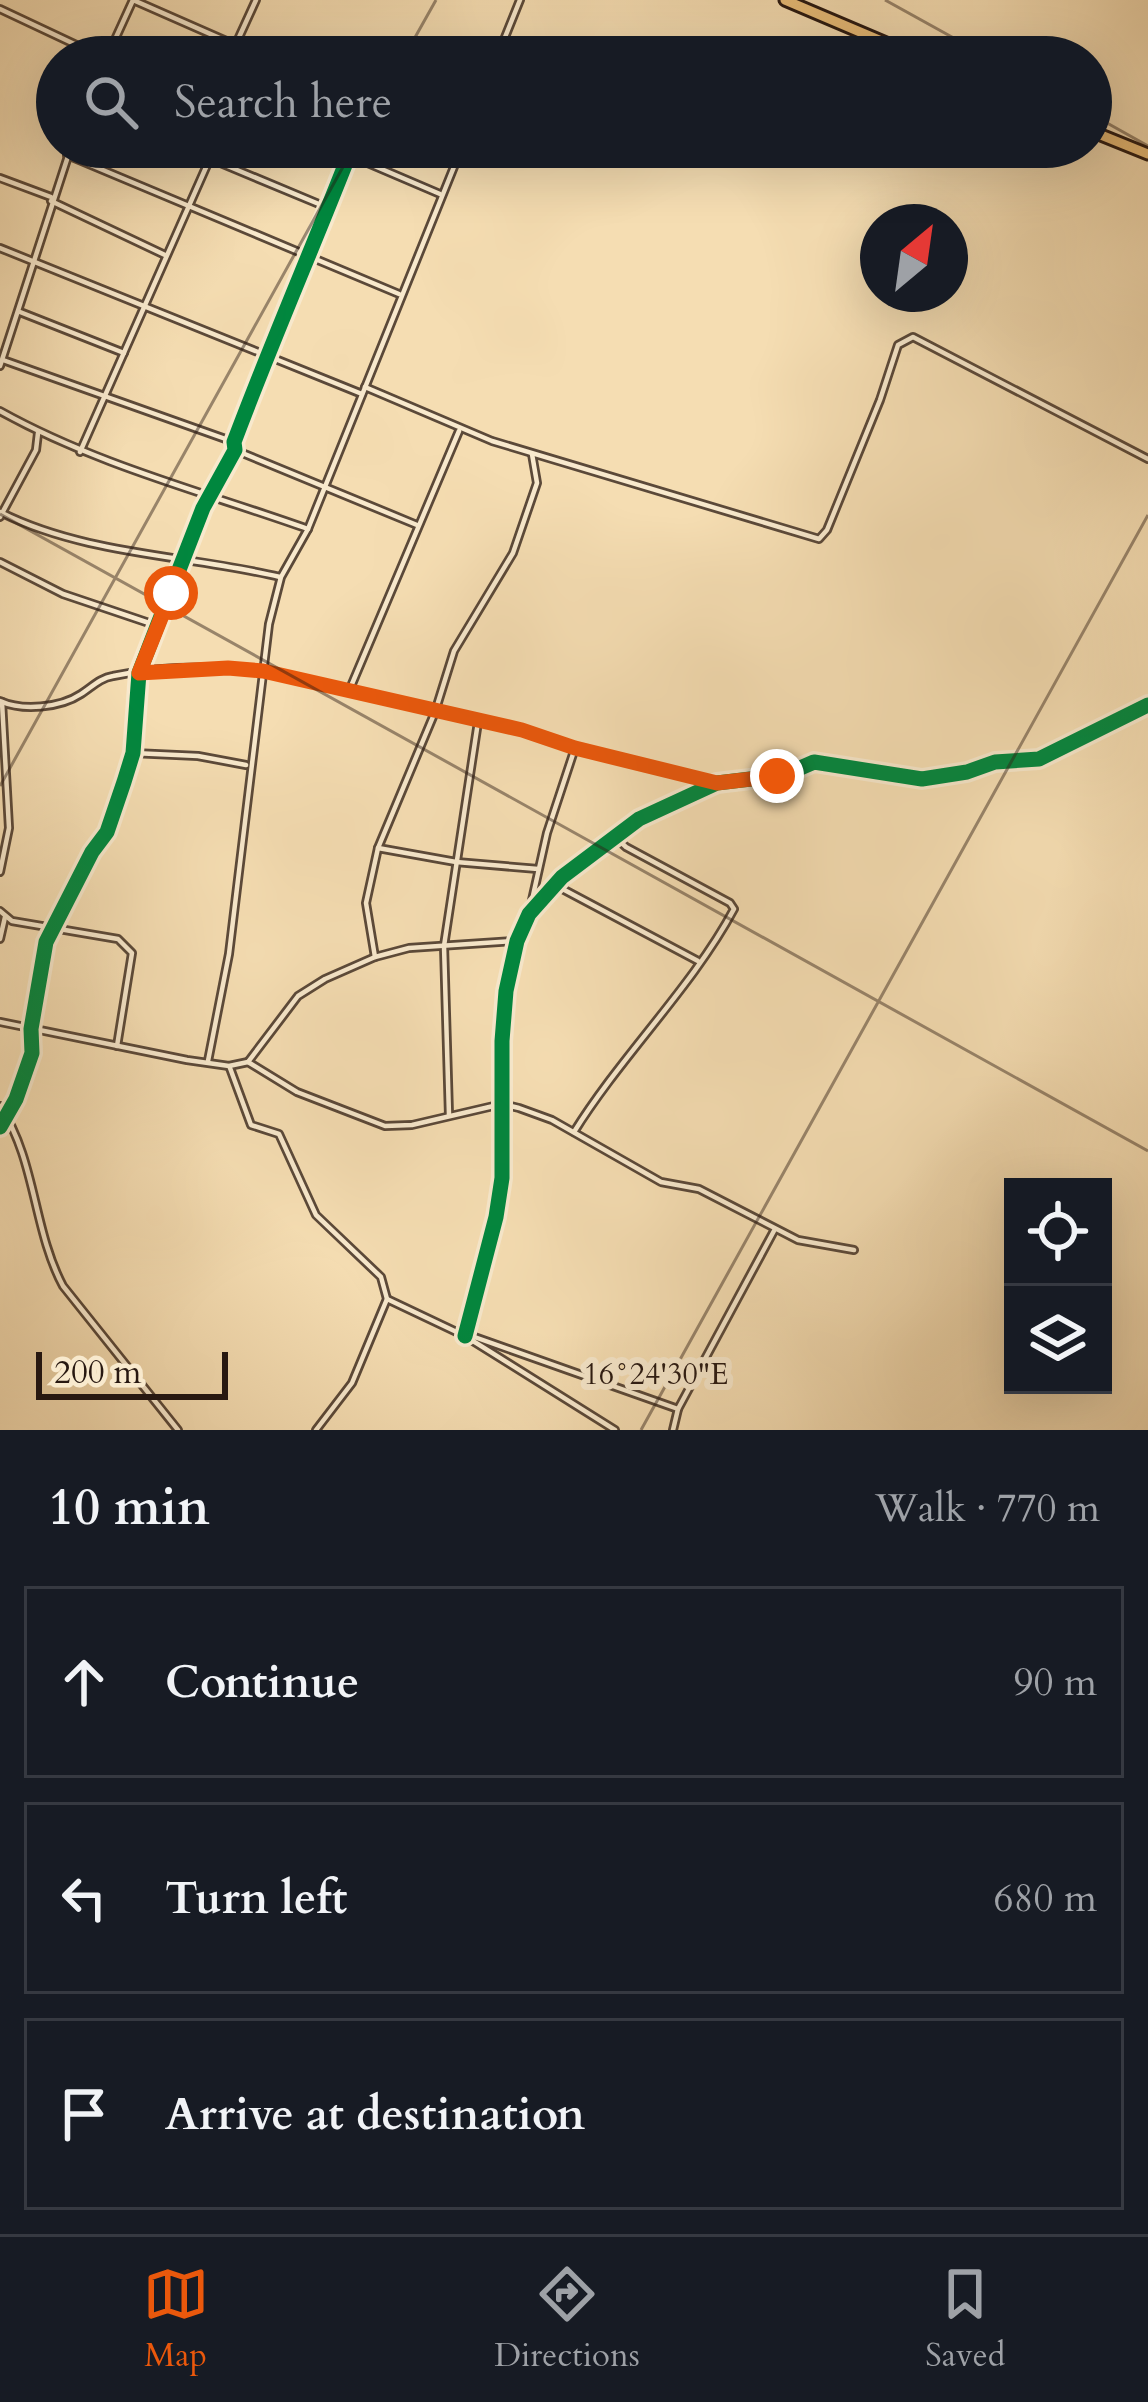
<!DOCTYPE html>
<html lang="en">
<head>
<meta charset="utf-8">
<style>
	:root { --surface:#171b24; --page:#242831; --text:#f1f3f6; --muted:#9ea1a6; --line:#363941; --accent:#ea580c }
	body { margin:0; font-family:Cardo,serif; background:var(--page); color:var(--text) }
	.controls { position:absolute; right:36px; bottom:36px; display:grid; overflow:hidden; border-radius:0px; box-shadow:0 12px 48px #0002 }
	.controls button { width:108px; height:108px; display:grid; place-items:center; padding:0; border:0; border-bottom:3px solid var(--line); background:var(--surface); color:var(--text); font:60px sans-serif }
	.compass { position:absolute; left:860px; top:204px; width:108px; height:108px; border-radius:50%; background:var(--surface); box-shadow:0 12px 48px #0002; rotate:29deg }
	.scale { position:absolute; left:36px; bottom:30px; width:192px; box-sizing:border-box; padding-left:12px; border:6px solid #281811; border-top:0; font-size:33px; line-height:42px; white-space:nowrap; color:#281811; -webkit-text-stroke:9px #f8e9cd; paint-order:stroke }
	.stop { position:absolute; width:36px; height:36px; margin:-27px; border:9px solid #ea580c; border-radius:50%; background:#fff }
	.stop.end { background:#ea580c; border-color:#fff; box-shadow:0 3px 12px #0008 }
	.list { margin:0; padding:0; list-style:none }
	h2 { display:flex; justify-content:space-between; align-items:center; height:156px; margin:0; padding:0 48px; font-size:51px }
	h2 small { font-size:39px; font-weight:400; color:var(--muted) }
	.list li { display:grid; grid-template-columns:78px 1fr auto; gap:36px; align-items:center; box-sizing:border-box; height:192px; margin:0 24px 24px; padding:0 24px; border:3px solid var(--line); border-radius:0px }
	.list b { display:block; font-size:45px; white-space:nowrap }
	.list em { font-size:39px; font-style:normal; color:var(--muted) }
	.icon { flex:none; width:66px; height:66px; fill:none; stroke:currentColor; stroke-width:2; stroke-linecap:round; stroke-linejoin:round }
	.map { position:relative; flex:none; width:1148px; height:1430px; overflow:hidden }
	.search { position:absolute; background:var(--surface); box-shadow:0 12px 48px #0002; left:36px; right:36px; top:36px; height:132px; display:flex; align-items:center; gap:30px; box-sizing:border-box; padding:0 42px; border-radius:66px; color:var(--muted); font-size:45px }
	.sheet { height:804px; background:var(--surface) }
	nav { display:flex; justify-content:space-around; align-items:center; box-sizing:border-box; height:168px; border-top:3px solid var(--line); background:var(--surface); font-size:33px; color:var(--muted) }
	nav a { display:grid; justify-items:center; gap:6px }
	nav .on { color:var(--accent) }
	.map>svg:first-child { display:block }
</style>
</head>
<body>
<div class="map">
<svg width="1148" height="1430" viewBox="0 0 1148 1430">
	<rect width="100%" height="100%" fill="#f5ddb2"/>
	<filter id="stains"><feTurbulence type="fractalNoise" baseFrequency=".00167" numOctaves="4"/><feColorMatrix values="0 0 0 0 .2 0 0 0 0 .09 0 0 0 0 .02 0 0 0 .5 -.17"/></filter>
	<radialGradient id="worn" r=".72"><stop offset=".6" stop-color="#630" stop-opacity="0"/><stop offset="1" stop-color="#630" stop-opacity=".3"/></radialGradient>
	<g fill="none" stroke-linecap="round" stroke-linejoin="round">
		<!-- street casing -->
		<g stroke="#5b4939" stroke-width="10">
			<g id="street">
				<path d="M0,9L102,57"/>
				<path d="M107,57L133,0L263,57"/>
				<path d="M230,57L256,0"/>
				<path d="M497,57L520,0"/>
				<path d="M182,147L326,207"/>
				<path d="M330,147L440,194"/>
				<path d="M67,155L399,294"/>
				<path d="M0,178L51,197"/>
				<path d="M51,201L165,255"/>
				<path d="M0,248L362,394"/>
				<path d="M20,312L124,353"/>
				<path d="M3,360L234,442"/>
				<path d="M0,366L71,147"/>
				<path d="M365,387L492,441L819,539L827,530L880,400L898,345L913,337L1148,459"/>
				<path d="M0,411C97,465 204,492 308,529"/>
				<path d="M235,450L417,525"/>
				<path d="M80,452L215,147"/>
				<path d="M0,512C85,555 188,555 280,577"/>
				<path d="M0,517L36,450L38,433"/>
				<path d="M0,562L63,594L155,625"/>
				<path d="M349,691L459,431"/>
				<path d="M0,701C22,711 60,708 81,694C92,687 100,678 113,676C161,666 215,666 264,671L522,730L575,748L715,782"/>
				<path d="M133,753L198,756L246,765"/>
				<path d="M378,848L456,862L538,869"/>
				<path d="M0,872L9,828L2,702"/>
				<path d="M555,885L698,961"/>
				<path d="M530,909L547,833L575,748"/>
				<path d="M0,911L12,921L118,939L132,953L117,1046"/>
				<path d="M0,939L5,917"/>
				<path d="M375,957L366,903L378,848L435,712L454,651L513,553L537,483L532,454"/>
				<path d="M0,1022L187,1060L229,1066L248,1062L297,1092L385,1126L412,1125L502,1104L519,1108L552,1120L661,1182L699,1189L798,1240L854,1250"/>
				<path d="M208,1061L229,954L269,624L281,577L308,529L462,147"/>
				<path d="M248,1062L298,996L325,979L375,957L409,948L515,941"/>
				<path d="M230,1068L251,1125L279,1134L316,1215L381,1277L387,1299L352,1383L316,1430"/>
				<path d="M0,1106C36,1160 33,1230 63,1286L178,1430"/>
				<path d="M449,1115L444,946L478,722"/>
				<path d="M0,1127L16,1099L32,1053L31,1029L46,942L92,852L107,832L124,782L133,753L139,673L203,508L235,450L234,442C270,346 311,252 349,155"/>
				<path d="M574,1132C621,1056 693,986 734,909L730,903L626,847L614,836"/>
				<path d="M387,1299L465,1336L615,1430"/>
				<path d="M466,1334L678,1409L775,1229"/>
				<path d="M465,1336L496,1217L502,1178V1041L506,991L517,941L529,914L562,877L639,819L717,783L784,775L814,762L922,779L967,772L995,762L1039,759L1148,705"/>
				<path d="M673,1430L678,1409"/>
			</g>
		</g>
		<!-- primary casing -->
		<g stroke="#281811" stroke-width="15">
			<g id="primary">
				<path d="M785,0L919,57"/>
				<path d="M1091,131L1148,154"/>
			</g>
		</g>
		<!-- street -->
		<use href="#street" stroke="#f8e9cd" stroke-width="4.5"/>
		<!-- primary -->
		<use href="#primary" stroke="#eabe79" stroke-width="9"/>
		<!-- cycleway casing -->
		<g stroke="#f8e9cd" stroke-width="22">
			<g id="cycleway">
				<path d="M0,1127L16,1099L32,1053L31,1029L46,942L92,852L107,832L124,782L133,753L139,673L203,508L235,450L234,442C270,346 311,252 349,155"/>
				<path d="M465,1336L496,1217L502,1178V1041L506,991L517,941L529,914L562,877L639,819L717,783L784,775L814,762L922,779L967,772L995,762L1039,759L1148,705"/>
			</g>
		</g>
		<!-- cycleway -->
		<use href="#cycleway" stroke="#00873e" stroke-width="15"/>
	</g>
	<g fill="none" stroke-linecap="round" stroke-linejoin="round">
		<!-- route -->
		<path stroke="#ea580c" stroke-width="15" d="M171,593L139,673L228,668L263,671L522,730L575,748L717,783L777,776"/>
	</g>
	<!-- ticks -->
	<path fill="none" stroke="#281811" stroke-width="3" stroke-opacity="0.45" d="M885,0L988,57M404,57L436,0M1091,114L1148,146M0,514L1148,1151M0,786L354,147M641,1430L1148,515"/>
	<g font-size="30" text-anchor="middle" fill="#281811" stroke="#f8e9cd" stroke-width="12" stroke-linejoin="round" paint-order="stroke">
		<text x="656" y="1384">16°24'30"E</text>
	</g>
	<rect width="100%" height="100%" filter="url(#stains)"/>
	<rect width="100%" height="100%" fill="url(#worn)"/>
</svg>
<div class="controls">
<button><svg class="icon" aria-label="locate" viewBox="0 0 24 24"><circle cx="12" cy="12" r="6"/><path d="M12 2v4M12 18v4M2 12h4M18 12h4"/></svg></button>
<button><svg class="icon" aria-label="layers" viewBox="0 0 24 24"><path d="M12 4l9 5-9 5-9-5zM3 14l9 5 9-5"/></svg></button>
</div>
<svg class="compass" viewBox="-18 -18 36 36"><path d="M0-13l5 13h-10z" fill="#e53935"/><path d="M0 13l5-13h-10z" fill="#9ea1a6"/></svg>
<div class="scale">200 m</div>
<div class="stop" style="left:171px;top:593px"></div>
<div class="stop end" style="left:777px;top:776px"></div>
<div class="search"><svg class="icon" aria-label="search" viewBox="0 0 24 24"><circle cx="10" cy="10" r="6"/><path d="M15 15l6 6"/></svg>Search here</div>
</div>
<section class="sheet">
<h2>10 min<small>Walk · 770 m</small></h2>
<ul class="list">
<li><svg class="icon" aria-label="ahead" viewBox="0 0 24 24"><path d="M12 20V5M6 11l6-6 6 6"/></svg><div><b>Continue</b></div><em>90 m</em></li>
<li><svg class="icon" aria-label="left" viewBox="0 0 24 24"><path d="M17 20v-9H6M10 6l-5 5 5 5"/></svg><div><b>Turn left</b></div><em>680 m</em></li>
<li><svg class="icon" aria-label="arrive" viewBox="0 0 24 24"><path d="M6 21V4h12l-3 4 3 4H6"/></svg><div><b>Arrive at destination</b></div></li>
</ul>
</section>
<nav>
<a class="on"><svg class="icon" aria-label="map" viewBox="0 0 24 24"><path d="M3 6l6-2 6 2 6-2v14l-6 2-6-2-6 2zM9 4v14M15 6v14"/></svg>Map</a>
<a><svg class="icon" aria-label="directions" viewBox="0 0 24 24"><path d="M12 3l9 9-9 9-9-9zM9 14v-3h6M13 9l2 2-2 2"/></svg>Directions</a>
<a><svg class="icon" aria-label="saved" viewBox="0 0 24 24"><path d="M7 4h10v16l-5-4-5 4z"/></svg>Saved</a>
</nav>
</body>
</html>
